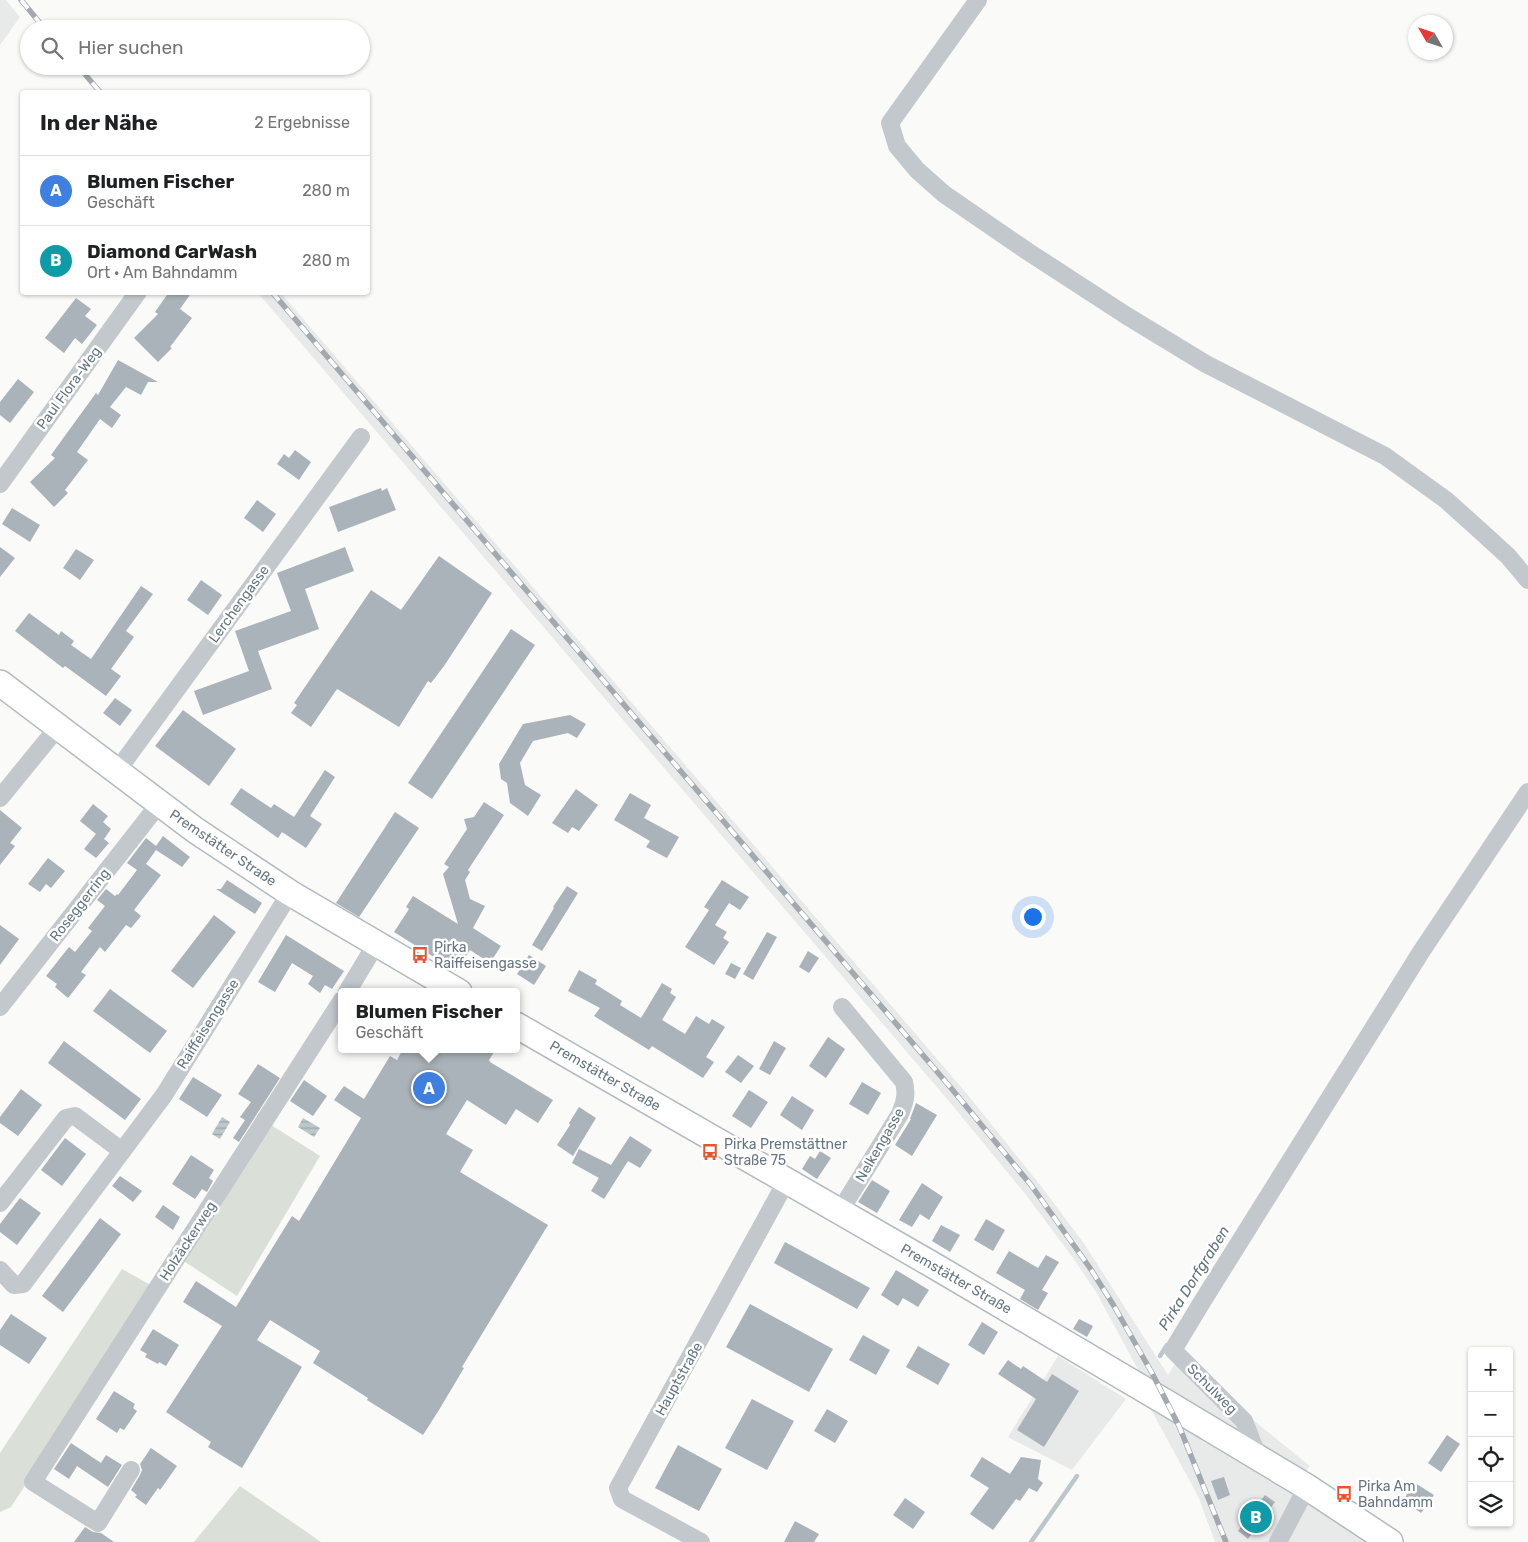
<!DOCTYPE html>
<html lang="de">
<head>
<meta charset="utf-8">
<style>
	:root { --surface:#fff; --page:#f2f2f2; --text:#202124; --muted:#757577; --line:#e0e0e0; --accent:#0b8043 }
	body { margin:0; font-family:Rubik,sans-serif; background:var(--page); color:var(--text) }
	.controls { position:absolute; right:15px; bottom:15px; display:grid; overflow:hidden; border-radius:5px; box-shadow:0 1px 4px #0004 }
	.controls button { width:45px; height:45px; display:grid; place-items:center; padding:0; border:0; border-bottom:1px solid var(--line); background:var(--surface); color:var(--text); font:25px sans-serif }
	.compass { position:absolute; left:1408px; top:15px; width:45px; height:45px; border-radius:50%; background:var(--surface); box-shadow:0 1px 4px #0004; rotate:309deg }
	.you { position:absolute; left:1032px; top:916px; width:18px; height:18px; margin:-12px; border:4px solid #fff; border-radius:50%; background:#1a73e8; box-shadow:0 0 0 8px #1a73e833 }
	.badge { display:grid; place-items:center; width:32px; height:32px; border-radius:50%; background:var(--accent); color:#fff; font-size:16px; font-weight:700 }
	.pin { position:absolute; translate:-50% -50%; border:2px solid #fff; box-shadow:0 1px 5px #0006 }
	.popup { position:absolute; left:338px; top:988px; width:182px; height:65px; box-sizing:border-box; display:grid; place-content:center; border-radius:5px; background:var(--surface); filter:drop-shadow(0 1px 4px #0005); font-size:16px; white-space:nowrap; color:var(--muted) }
	.popup b { font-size:19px; color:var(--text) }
	.popup::after { content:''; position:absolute; left:50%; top:100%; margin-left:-10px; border:10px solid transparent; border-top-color:var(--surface) }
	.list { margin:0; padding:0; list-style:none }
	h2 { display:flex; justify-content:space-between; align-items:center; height:65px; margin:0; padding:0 20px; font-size:21px }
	h2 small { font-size:16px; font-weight:400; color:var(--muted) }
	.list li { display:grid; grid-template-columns:32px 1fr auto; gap:15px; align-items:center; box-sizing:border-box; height:70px; padding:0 20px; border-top:1px solid var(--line) }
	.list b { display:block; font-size:19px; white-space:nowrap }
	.list p { margin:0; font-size:16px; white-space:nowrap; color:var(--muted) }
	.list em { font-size:16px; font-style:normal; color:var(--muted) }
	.icon { flex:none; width:28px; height:28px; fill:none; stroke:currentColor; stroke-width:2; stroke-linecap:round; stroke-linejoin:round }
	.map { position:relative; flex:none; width:1528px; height:1542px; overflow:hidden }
	.search { position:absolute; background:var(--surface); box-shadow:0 1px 4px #0004; left:20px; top:20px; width:350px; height:55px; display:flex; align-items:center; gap:12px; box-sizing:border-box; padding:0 18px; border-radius:28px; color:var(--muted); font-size:19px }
	.panel { position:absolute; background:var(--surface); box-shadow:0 1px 4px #0004; left:20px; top:90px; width:350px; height:205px; border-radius:5px }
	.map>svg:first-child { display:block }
</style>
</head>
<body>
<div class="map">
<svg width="1528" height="1542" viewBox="0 0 1528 1542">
	<defs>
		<pattern id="water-rules" width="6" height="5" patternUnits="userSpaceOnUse" patternTransform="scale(1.25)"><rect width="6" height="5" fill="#bbc7cb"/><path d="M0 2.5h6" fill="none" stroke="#9ca6aa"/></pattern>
	</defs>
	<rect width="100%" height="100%" fill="#fafaf8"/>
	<!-- built -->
	<g fill="#e8e9e9">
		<path d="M0,0H6L20,17L0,45Z"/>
		<path d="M258,293H281L967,1094L1041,1186L1085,1245L1168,1375L1179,1358L1217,1391L1310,1466L1306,1471L1196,1417L1201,1440L1371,1542H1215L1198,1496L1148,1404L1142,1377L1096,1292L1073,1258L1026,1195L953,1106Z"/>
		<path d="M1058,1356L1126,1399L1072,1470L1008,1437Z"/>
	</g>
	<!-- green -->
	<g fill="#dadfd7">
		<path d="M268,1123L320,1156L237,1296L182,1260Z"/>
		<path d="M122,1269L154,1287L11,1507L0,1512V1453Z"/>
		<path d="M240,1486L321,1542H194Z"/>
	</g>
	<!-- water -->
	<g fill="url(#water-rules)">
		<path d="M222,1117L230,1122L220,1139L212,1134Z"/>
		<path d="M303,1118L320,1128L314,1137L298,1127Z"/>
	</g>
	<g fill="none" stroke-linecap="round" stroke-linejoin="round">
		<!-- stream -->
		<g stroke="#bbc7cb" stroke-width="4.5">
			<path d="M1160,1356L1167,1345"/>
			<path d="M1031,1542L1077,1476"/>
		</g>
	</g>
	<!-- building -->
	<g fill="#aab3b9">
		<path d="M169,292H192L180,309L192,318L170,347L172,348L158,362L134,338L158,314L155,312Z"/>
		<path d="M76,298L91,309L85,316L97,325L82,344L75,338L64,353L45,338Z"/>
		<path d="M118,360L158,382H148L141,395L126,387L110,407L121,415L112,428L100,419L77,452L88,460L65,490L68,493L54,507L30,482L55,458L51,455L96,393L98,395Z"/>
		<path d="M18,379L34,392L10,423L0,415V402Z"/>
		<path d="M295,450L311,462L299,480L277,464L284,454L289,458Z"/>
		<path d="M381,488L382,491L387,488L396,510L338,532L329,507Z"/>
		<path d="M257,500L276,514L263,532L244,518Z"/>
		<path d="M12,508L40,525L30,542L2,524Z"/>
		<path d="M0,547L15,558L0,577Z"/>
		<path d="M345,547L354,571L305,589L319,629L258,651L272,689L203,715L194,691L249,671L235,631L291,611L277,573Z"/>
		<path d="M76,549L94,560L80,580L63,568Z"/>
		<path d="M439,556L492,593L444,666L431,683L428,681L399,727L337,689L311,727L291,713L297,705L294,703L371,590L401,610Z"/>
		<path d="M201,580L222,595L208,615L187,600Z"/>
		<path d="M141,586L153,594L126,631L134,637L111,669L121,676L106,696L65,666L63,668L15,631L29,613L59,635L61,631L74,641L71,645L91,659Z"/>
		<path d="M511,629L535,645L432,799L408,783Z"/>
		<path d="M115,698L132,710L120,726L103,713Z"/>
		<path d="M183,710L236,749L209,786L155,746Z"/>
		<path d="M570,715L586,724L577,738L568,733L533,741L520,763L525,785L541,795L528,816L510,803L507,783L501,779L499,764L523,724Z"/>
		<path d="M325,770L335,777L310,816L322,824L306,848L282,832L278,838L230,804L241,788L271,808L274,804L294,817Z"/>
		<path d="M576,789L598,805L579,831L572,827L568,833L552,823Z"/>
		<path d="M630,793L651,805L644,818L679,837L667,858L646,847L650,841L614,820Z"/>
		<path d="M484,802L504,815L468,870L470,872L465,880L470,899L485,906L473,928L501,946L490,963L470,950L456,971L394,932L409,909L406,907L413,896L458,924L443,874L449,867L444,864L467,829L464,819L474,817Z"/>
		<path d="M93,804L108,816L103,822L111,829L104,839L109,843L96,858L84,849L96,834L80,821Z"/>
		<path d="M0,810L22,828L10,843L15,846L0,865Z"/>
		<path d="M395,812L419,828L359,917L336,903Z"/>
		<path d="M163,836L190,857L182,867L156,850L146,864L161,875L134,910L141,916L131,928L126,925L105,952L100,947L81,972L86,975L68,998L55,987L57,984L46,976L69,947L75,952L92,931L88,928L105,906L97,900L106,889L115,896L117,894L118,895L137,870L127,863L146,838L156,846Z"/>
		<path d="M48,858L65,871L51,888L46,884L40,892L28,884Z"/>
		<path d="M227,880L262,903L255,914L216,889H221Z"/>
		<path d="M722,880L749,897L740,910L729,903L715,925L727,932L723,938L729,942L714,965L685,947L709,910L704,907Z"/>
		<path d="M567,886L578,893L542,951L532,945L554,908L553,907Z"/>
		<path d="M214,915L236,932L193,988L171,971Z"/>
		<path d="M0,925L19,939L0,965Z"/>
		<path d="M767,932L777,937L753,980L743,974Z"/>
		<path d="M286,935L344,971L332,989L325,985L320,993L308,984L313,976L292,963L275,992L258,982Z"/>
		<path d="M808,951L819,958L809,973L799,967Z"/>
		<path d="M529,955L546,966L534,985L517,974Z"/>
		<path d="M731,963L741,968L735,979L725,974Z"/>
		<path d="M579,970L597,980L595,984L622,1001L620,1005L641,1018L662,983L672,989L670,993L676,997L662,1020L685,1034L696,1016L709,1024L712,1019L725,1027L706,1057L714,1062L703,1078L652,1046L649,1050L594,1016L600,1008L568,991Z"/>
		<path d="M110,989L167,1031L150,1053L93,1011Z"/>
		<path d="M828,1037L845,1049L826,1078L809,1066Z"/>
		<path d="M64,1041L141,1099L125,1120L48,1063Z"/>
		<path d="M774,1041L786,1048L770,1075L759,1069Z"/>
		<path d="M403,1049H496L489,1060L490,1062L553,1100L538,1123L516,1109L506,1125L467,1100L446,1134L473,1150L460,1172L548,1225L462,1367L464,1368L439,1410L423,1435L367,1400L368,1398L313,1363L320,1351L270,1320L257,1340L302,1367L242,1468L208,1447L211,1442L166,1412L222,1326L183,1302L196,1281L236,1307L292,1216L299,1221L361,1118L334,1100L344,1086L364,1099L390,1056L397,1060Z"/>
		<path d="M738,1055L754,1066L741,1083L725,1072Z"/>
		<path d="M258,1064L280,1078L239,1142L233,1138L245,1120L240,1117L251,1102L238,1094Z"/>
		<path d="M193,1077L222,1095L207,1117L179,1099Z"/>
		<path d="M304,1080L327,1096L313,1116L290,1101Z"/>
		<path d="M862,1082L881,1093L868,1115L849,1104Z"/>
		<path d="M21,1089L42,1105L18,1136L0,1123V1117Z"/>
		<path d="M749,1090L768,1102L751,1128L732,1116Z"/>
		<path d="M792,1096L814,1110L802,1130L780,1115Z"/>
		<path d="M916,1103L937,1115L912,1156L895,1145L911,1119H910Z"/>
		<path d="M579,1107L596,1118L573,1156L557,1145L570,1125L569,1123Z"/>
		<path d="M630,1136L652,1150L640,1168L628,1161L604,1199L591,1191L599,1178L572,1163L579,1149L611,1165Z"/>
		<path d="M65,1138L86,1154L62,1186L41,1170Z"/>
		<path d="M820,1151L831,1158L817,1179L802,1169L810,1156L815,1159Z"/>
		<path d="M191,1155L214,1170L209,1178L213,1181L207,1192L202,1189L195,1199L172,1184Z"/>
		<path d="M120,1176L142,1191L133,1202L112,1186Z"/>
		<path d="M872,1180L890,1191L877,1213L858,1202Z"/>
		<path d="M922,1183L943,1197L929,1220L920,1214L912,1227L899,1220Z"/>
		<path d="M20,1198L41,1213L17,1245L0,1232V1224Z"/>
		<path d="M163,1205L180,1217L173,1230L155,1217Z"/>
		<path d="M100,1218L121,1234L63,1312L42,1296Z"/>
		<path d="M986,1219L1005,1230L993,1251L974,1240Z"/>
		<path d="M941,1225L960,1235L950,1252L932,1241Z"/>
		<path d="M785,1242L870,1288L857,1309L774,1263Z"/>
		<path d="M1009,1251L1038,1268L1046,1255L1059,1262L1042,1290L1048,1293L1038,1310L1020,1299L1025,1290L996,1273Z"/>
		<path d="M896,1270L929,1290L918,1307L903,1298L898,1306L881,1295Z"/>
		<path d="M750,1304L833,1349L809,1392L726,1347Z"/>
		<path d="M11,1314L47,1338L29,1364L0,1345V1330Z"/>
		<path d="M1079,1319L1093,1326L1087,1337L1073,1329Z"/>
		<path d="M982,1322L998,1332L984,1355L968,1345Z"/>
		<path d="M153,1329L179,1345L166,1366L159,1362L158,1364L145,1357L147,1354L140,1350Z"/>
		<path d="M863,1335L890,1350L876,1375L849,1360Z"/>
		<path d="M918,1346L950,1364L938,1385L906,1367Z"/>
		<path d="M1008,1360L1021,1369L1023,1366L1047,1382L1052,1374L1079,1391L1044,1447L1017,1430L1036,1399L998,1374Z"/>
		<path d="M114,1391L135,1404L133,1408L137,1411L124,1430L120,1428L117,1433L96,1419Z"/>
		<path d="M752,1399L794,1421L767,1470L725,1448Z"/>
		<path d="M827,1409L848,1421L835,1443L814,1431Z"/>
		<path d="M1447,1435L1460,1444L1441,1472L1428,1463Z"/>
		<path d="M71,1443L101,1463L106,1455L122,1465L108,1487L77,1466L69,1479L54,1469Z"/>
		<path d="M678,1445L722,1469L699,1511L655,1488Z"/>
		<path d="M151,1448L177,1466L160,1490L158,1488L146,1505L135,1497L137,1495L131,1490L140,1475L142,1470L140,1464Z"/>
		<path d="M982,1457L1010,1474L1021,1457L1041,1460L1038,1479L1043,1483L1037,1492L1029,1488L1020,1501L1016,1499L993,1530L970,1514L989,1488L970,1476Z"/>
		<path d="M1224,1477L1230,1495L1218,1500L1211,1481Z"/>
		<path d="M1415,1483L1434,1495L1421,1513L1403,1500Z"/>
		<path d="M1265,1495L1275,1502L1248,1539L1238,1531Z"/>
		<path d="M905,1498L925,1512L913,1529L893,1515Z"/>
		<path d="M795,1521L819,1534L814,1542H784Z"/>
		<path d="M85,1527L93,1532L101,1533L114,1542H74Z"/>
	</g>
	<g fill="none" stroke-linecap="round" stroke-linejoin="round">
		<!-- secondary casing -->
		<g stroke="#b3babf" stroke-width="28">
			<g id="secondary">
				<path d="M0,683L195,830L290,893L459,992"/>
				<path d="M516,1025L938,1268L1167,1403L1307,1487L1390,1542"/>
			</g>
		</g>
		<!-- street -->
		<g stroke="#c3c8cc" stroke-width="18">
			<path d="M978,0L890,123L897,146L917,170L944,194L1027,251L1127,316L1206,364L1385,456L1446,500L1475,526L1508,556L1528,580"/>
			<path d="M0,484L138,292"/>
			<path d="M117,771L361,437"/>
			<path d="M0,798L58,727"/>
			<path d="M347,992L376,944"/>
			<path d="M0,1007L159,804"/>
			<path d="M0,1203L66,1118L75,1116L122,1151"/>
			<path d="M840,1211L900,1114C905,1102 907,1094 904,1082L842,1007"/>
			<path d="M0,1270L14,1285L23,1284L164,1095L290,893"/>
			<path d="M1258,1457L1244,1421L1173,1350L1202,1302L1421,952L1528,792"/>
			<path d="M131,1470L98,1523L33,1482L342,1000"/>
			<path d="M701,1542L622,1499L618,1488L787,1180"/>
			<path d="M1278,1542L1307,1487"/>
		</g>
		<!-- secondary -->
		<use href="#secondary" stroke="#fff" stroke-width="25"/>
		<!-- rail casing -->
		<g stroke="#a2aab0" stroke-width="5.5">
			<g id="rail">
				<path d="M21,0L45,29"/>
				<path d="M78,66L100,92"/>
				<path d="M272,292L951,1088L1031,1185L1090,1268L1114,1306L1152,1373L1179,1426L1226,1542"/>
			</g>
		</g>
		<!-- rail -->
		<use href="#rail" stroke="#fff" stroke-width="4" stroke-dasharray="11" stroke-linecap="butt"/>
	</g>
	<!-- icons -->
	<defs>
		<g id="bus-bare" transform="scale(1.35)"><path d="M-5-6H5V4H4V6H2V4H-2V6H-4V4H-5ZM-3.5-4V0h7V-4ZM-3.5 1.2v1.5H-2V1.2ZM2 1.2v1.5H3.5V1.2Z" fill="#e4572e" stroke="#fff" stroke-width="2.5" paint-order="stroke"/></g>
	</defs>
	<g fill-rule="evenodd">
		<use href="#bus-bare" x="420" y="955"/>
		<use href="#bus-bare" x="710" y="1152"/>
		<use href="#bus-bare" x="1344" y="1494"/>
	</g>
	<g text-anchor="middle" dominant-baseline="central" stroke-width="5" stroke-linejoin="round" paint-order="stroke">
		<!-- street labels -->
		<g font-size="14" fill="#657683" stroke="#fff">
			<text transform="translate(69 388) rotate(-54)">Paul Flora-Weg</text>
			<text transform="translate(239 604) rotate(-54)">Lerchengasse</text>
			<text transform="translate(223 848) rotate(34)">Premstätter Straße</text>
			<text transform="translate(80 905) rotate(-52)">Roseggerring</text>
			<text transform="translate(208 1024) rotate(-58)">Raiffeisengasse</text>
			<text transform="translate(605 1076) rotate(30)">Premstätter Straße</text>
			<text transform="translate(880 1145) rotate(-60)">Nelkengasse</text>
			<text transform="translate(188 1241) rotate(-57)">Holzäckerweg</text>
			<text transform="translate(956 1279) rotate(30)">Premstätter Straße</text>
			<text transform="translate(679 1379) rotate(-61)">Hauptstraße</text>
			<text transform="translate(1212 1389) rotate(45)">Schulweg</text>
		</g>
		<!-- poi labels -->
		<g font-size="14" fill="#657683" stroke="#fff" text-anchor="start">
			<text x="434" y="947">Pirka<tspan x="434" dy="16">Raiffeisengasse</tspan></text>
			<text x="724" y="1144">Pirka Premstättner<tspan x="724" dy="16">Straße 75</tspan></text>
			<text x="1358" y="1486">Pirka Am<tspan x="1358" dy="16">Bahndamm</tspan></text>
		</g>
		<!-- water labels -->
		<g font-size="15" font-style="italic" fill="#60757c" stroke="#fff">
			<text transform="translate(1194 1278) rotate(-58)">Pirka Dorfgraben</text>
		</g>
	</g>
</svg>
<div class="controls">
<button>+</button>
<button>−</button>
<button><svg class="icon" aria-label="locate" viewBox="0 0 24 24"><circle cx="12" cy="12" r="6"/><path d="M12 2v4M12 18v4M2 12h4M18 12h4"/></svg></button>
<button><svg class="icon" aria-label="layers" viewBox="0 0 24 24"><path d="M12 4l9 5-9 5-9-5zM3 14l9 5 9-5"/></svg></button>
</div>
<svg class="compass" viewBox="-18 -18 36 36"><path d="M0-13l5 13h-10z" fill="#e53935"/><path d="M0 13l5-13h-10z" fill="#757577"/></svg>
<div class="you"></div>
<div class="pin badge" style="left:429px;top:1088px;background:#3f7fe0">A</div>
<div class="popup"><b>Blumen Fischer</b>Geschäft</div>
<div class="pin badge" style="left:1256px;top:1517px;background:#0f9aa8">B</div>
<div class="search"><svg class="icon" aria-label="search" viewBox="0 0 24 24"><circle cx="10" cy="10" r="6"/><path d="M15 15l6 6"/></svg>Hier suchen</div>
<section class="panel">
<h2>In der Nähe<small>2 Ergebnisse</small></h2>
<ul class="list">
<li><span class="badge" style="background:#3f7fe0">A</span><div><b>Blumen Fischer</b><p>Geschäft</p></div><em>280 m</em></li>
<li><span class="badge" style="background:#0f9aa8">B</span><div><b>Diamond CarWash</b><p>Ort · Am Bahndamm</p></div><em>280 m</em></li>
</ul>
</section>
</div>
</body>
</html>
